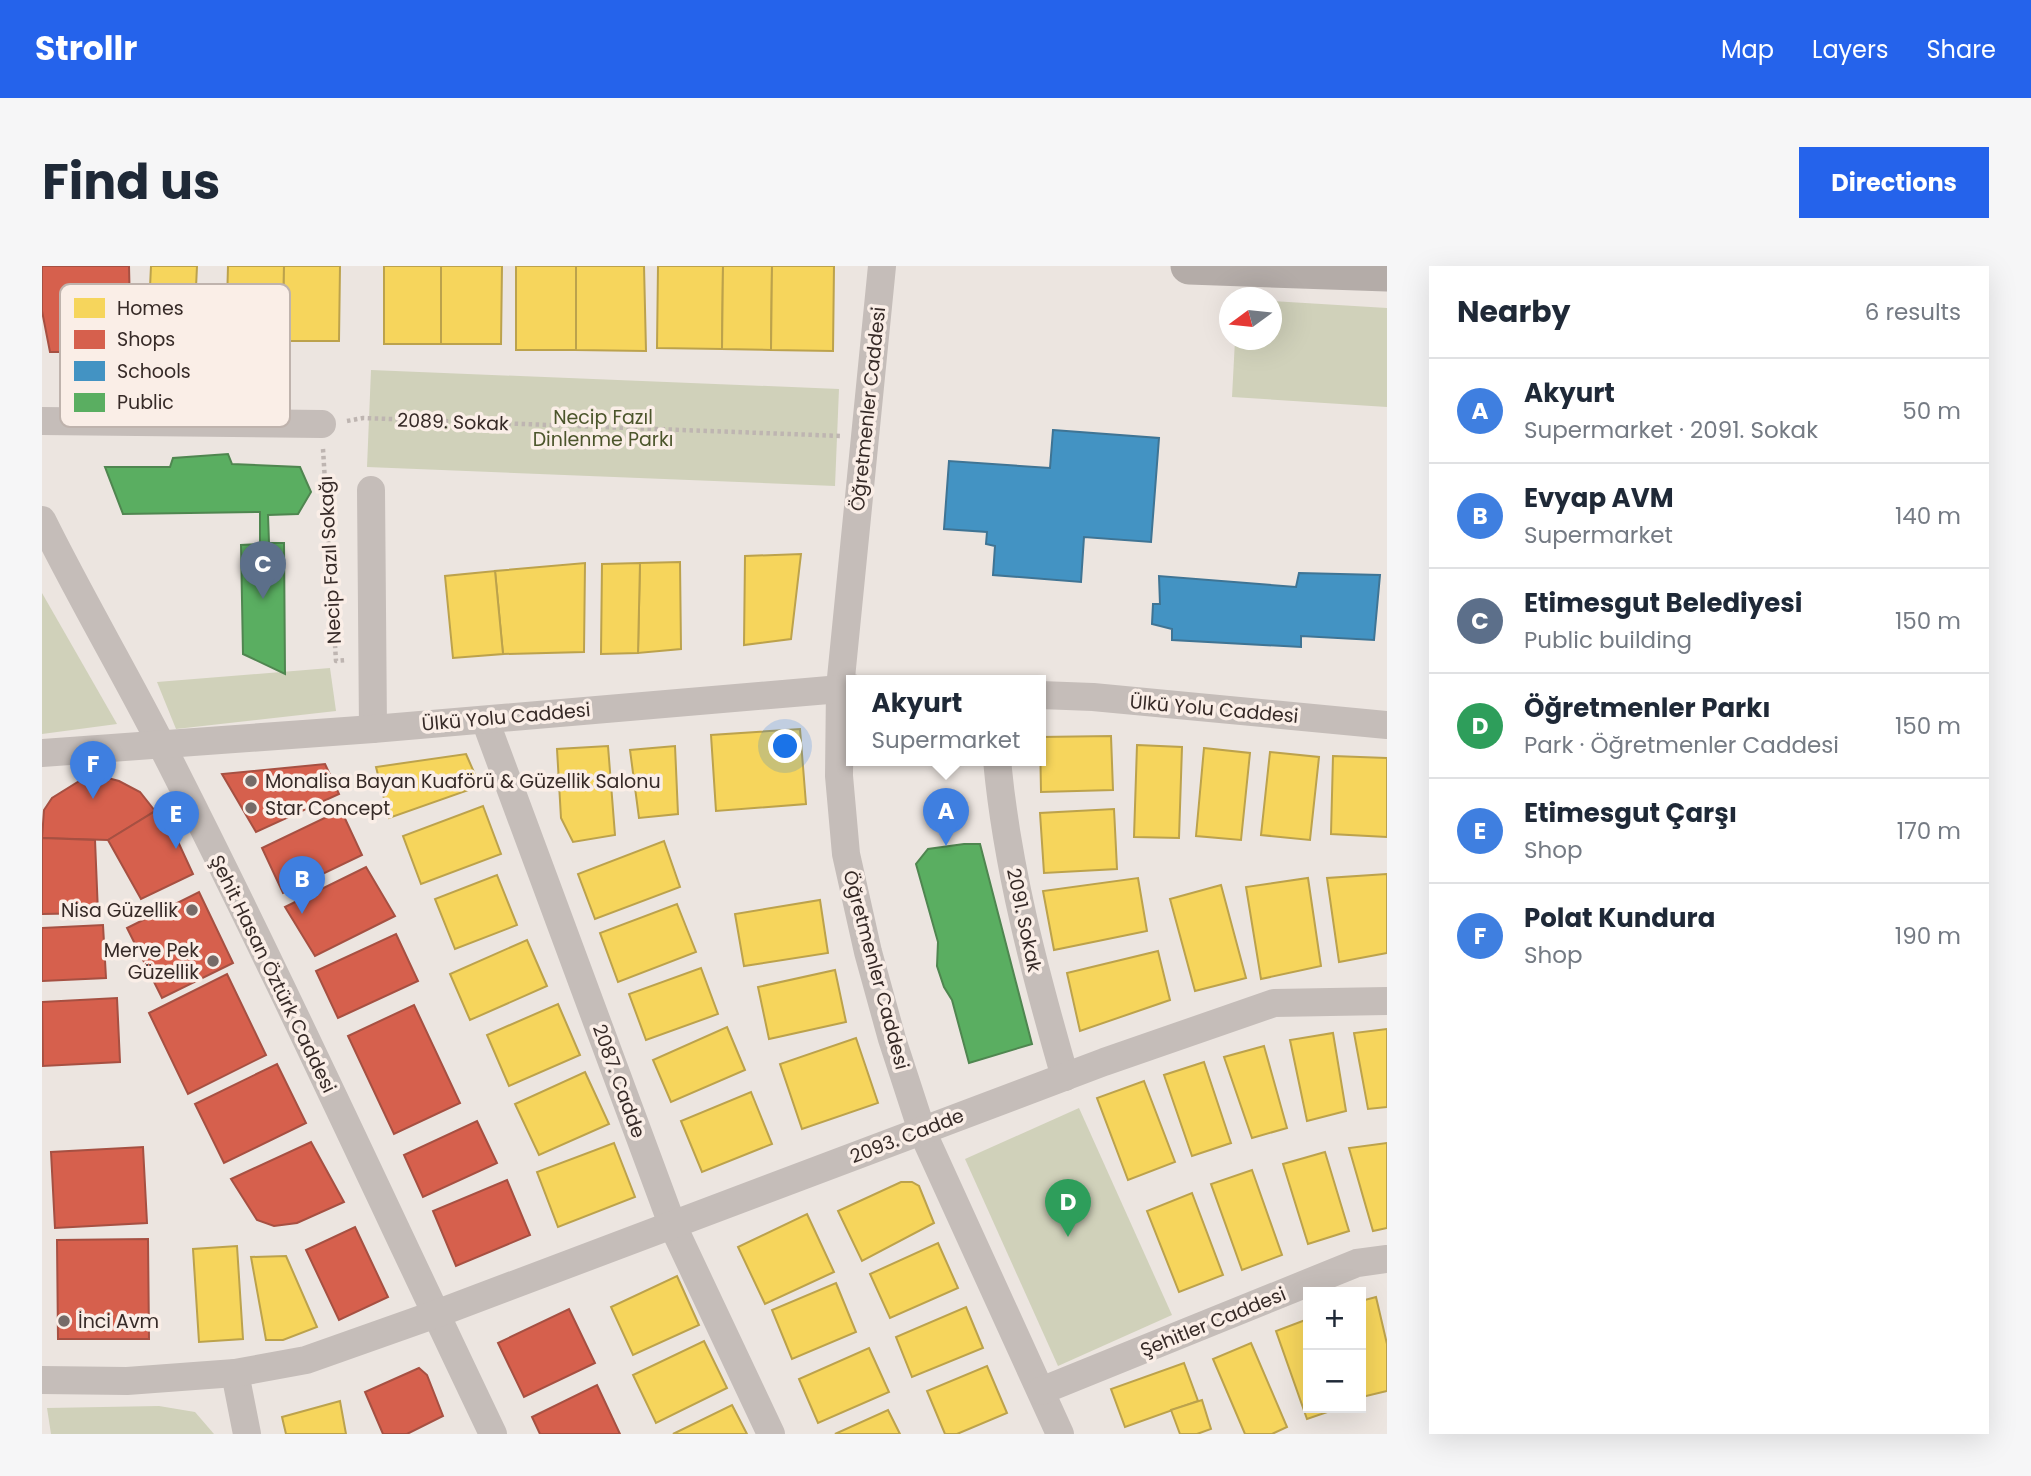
<!DOCTYPE html>
<html lang="en">
<head>
<meta charset="utf-8">
<style>
	:root { --surface:#fff; --page:#f6f6f7; --text:#1f2937; --muted:#747a83; --line:#e0e1e3; --accent:#2563eb }
	body { margin:0; font-family:Poppins,sans-serif; background:var(--page); color:var(--text) }
	.controls { position:absolute; right:21px; bottom:21px; display:grid; overflow:hidden; border-radius:0px; box-shadow:0 7px 28px #0002 }
	.controls button { width:63px; height:63px; display:grid; place-items:center; padding:0; border:0; border-bottom:2px solid var(--line); background:var(--surface); color:var(--text); font:35px sans-serif }
	.compass { position:absolute; left:1177px; top:21px; width:63px; height:63px; border-radius:50%; background:var(--surface); box-shadow:0 7px 28px #0002; rotate:255deg }
	.you { position:absolute; left:744px; top:481px; width:24px; height:24px; margin:-18px; border:5px solid #fff; border-radius:50%; background:#1a73e8; box-shadow:0 0 0 10px #1a73e833 }
	.badge { display:grid; place-items:center; width:46px; height:46px; border-radius:50%; background:var(--accent); color:#fff; font-size:23px; font-weight:700 }
	.pin { position:absolute; translate:-50% -58px; filter:drop-shadow(0 2px 4px #0008) }
	.pin::after { content:''; position:absolute; top:37px; width:24px; height:21px; background:inherit; clip-path:polygon(0 0,100% 0,50% 100%) }
	.popup { position:absolute; left:804px; top:409px; width:200px; height:91px; box-sizing:border-box; display:grid; place-content:center; border-radius:0px; background:var(--surface); filter:drop-shadow(0 2px 5px #0005); font-size:23px; white-space:nowrap; color:var(--muted) }
	.popup b { font-size:26px; color:var(--text) }
	.popup::after { content:''; position:absolute; left:50%; top:100%; margin-left:-14px; border:14px solid transparent; border-top-color:var(--surface) }
	.list { margin:0; padding:0; list-style:none }
	h2 { display:flex; justify-content:space-between; align-items:center; height:91px; margin:0; padding:0 28px; font-size:30px }
	h2 small { font-size:23px; font-weight:400; color:var(--muted) }
	.list li { display:grid; grid-template-columns:46px 1fr auto; gap:21px; align-items:center; box-sizing:border-box; height:105px; padding:0 28px; border-top:2px solid var(--line) }
	.list b { display:block; font-size:26px; white-space:nowrap }
	.list p { margin:0; font-size:23px; white-space:nowrap; color:var(--muted) }
	.list em { font-size:23px; font-style:normal; color:var(--muted) }
	.map { position:relative; flex:none; width:1345px; height:1168px; overflow:hidden; border-radius:0px }
	header { display:flex; align-items:center; gap:42px; box-sizing:border-box; height:98px; padding:0 35px; background:var(--accent); color:#fff }
	header strong { font-size:33px }
	nav { display:flex; gap:38px; margin-inline-start:auto; font-size:24px }
	.intro { display:flex; align-items:center; justify-content:space-between; box-sizing:border-box; height:168px; padding:0 42px }
	h1 { margin:0; font-size:49px }
	.button { padding:18px 32px; border-radius:0px; background:var(--accent); color:#fff; font-size:24px; font-weight:700 }
	main { display:flex; gap:42px; padding:0 42px }
	aside { flex:1; background:var(--surface); border-radius:0px; box-shadow:0 7px 28px #0002 }
	.map>svg:first-child { display:block }
</style>
</head>
<body>
<header>
<strong>Strollr</strong>
<nav><a>Map</a><a>Layers</a><a>Share</a></nav>
</header>
<div class="intro"><h1>Find us</h1><a class="button">Directions</a></div>
<main>
<div class="map">
<svg width="1345" height="1168" viewBox="0 0 1345 1168">
	<rect width="100%" height="100%" fill="#ece5e0"/>
	<!-- green -->
	<g fill="#d0d1ba">
		<path d="M1230,35L1345,42V141L1190,131L1193,74H1230Z"/>
		<path d="M329,104L797,123L793,220L325,201Z"/>
		<path d="M0,327L75,458L0,468Z"/>
		<path d="M288,402L294,445L134,463L115,416Z"/>
		<path d="M1037,842L1130,1049L1016,1100L923,893Z"/>
		<path d="M117,1140L153,1146L172,1168H9L5,1142Z"/>
	</g>
	<!-- homes -->
	<g fill="#f6d55c" stroke="#bca24c" stroke-width="2">
		<path d="M109,0H155L151,86H105Z"/>
		<path d="M186,0H242L241,75L184,74Z"/>
		<path d="M242,0H298L297,75H241Z"/>
		<rect x="342" y="0" width="57" height="78"/>
		<path d="M399,0H460L459,78H399Z"/>
		<rect x="474" y="0" width="60" height="84"/>
		<path d="M534,0H602L604,85L534,84Z"/>
		<path d="M616,0H681L680,83L615,82Z"/>
		<path d="M681,0H730L729,84L680,83Z"/>
		<path d="M730,0H792L791,85L729,84Z"/>
		<path d="M759,288L749,373L702,379L703,290Z"/>
		<path d="M638,296L639,383L596,387L598,297Z"/>
		<path d="M543,297L542,386L461,388L453,305Z"/>
		<path d="M598,297L596,387L559,388L560,298Z"/>
		<path d="M453,305L461,388L411,392L403,310Z"/>
		<path d="M758,463L764,538L674,545L669,469Z"/>
		<path d="M1069,470L1071,524L999,526L998,471Z"/>
		<path d="M1095,479L1140,481L1137,572L1092,571Z"/>
		<path d="M566,480L573,569L531,576L519,552L515,483Z"/>
		<path d="M633,480L636,548L597,552L588,484Z"/>
		<path d="M1162,482L1208,487L1199,574L1154,570Z"/>
		<path d="M1228,486L1277,491L1268,574L1219,569Z"/>
		<path d="M424,488L438,520L347,552L334,501Z"/>
		<path d="M1291,490L1345,492V571L1289,568Z"/>
		<path d="M441,540L459,588L379,618L361,570Z"/>
		<path d="M1072,543L1075,603L1002,607L998,547Z"/>
		<path d="M622,575L638,621L553,653L536,608Z"/>
		<path d="M1345,608V687L1297,696L1285,612Z"/>
		<path d="M455,609L475,659L413,683L393,633Z"/>
		<path d="M1096,612L1105,665L1012,684L1001,625Z"/>
		<path d="M1266,612L1279,700L1219,713L1204,621Z"/>
		<path d="M1179,619L1204,712L1153,725L1128,633Z"/>
		<path d="M778,634L786,687L702,700L693,648Z"/>
		<path d="M635,638L654,686L576,716L558,667Z"/>
		<path d="M485,674L505,720L428,754L408,708Z"/>
		<path d="M1116,685L1128,734L1038,765L1025,707Z"/>
		<path d="M659,702L676,748L604,774L587,728Z"/>
		<path d="M793,704L804,756L727,773L716,721Z"/>
		<path d="M516,738L538,789L467,820L445,769Z"/>
		<path d="M685,761L703,804L629,836L611,794Z"/>
		<path d="M1345,763V841L1326,843L1312,767Z"/>
		<path d="M1291,767L1304,845L1265,855L1248,774Z"/>
		<path d="M814,772L836,837L760,863L738,798Z"/>
		<path d="M1222,780L1245,862L1210,872L1182,791Z"/>
		<path d="M1162,796L1189,877L1150,890L1122,809Z"/>
		<path d="M543,806L567,858L497,889L473,838Z"/>
		<path d="M1102,815L1133,896L1086,914L1055,832Z"/>
		<path d="M709,826L730,878L660,906L639,855Z"/>
		<path d="M572,877L593,931L516,961L495,906Z"/>
		<path d="M1345,877V962L1331,965L1307,882Z"/>
		<path d="M1283,886L1307,965L1266,978L1241,898Z"/>
		<path d="M1210,904L1240,989L1200,1004L1169,918Z"/>
		<path d="M859,916H870L877,920L892,957L820,995L796,945Z"/>
		<path d="M1150,927L1181,1009L1137,1026L1105,945Z"/>
		<path d="M765,948L792,1006L723,1038L696,981Z"/>
		<path d="M896,977L916,1022L848,1052L828,1008Z"/>
		<path d="M195,980L201,1073L157,1076L151,983Z"/>
		<path d="M244,990L275,1061L241,1074H224L209,991Z"/>
		<path d="M635,1010L657,1059L591,1089L569,1041Z"/>
		<path d="M794,1017L814,1066L750,1093L730,1044Z"/>
		<path d="M1334,1031L1345,1078V1125L1320,1131L1319,1035Z"/>
		<path d="M924,1041L941,1082L870,1111L854,1071Z"/>
		<path d="M1266,1053V1142H1297L1265,1153L1234,1065Z"/>
		<path d="M662,1075L685,1122L614,1157L591,1109Z"/>
		<path d="M1209,1077L1245,1161L1230,1168H1203L1171,1093Z"/>
		<path d="M827,1082L847,1126L776,1157L757,1113Z"/>
		<path d="M1142,1097L1156,1135L1083,1161L1069,1123Z"/>
		<path d="M945,1100L965,1147L915,1168H903L885,1125Z"/>
		<path d="M1160,1134L1169,1163L1155,1168H1138L1129,1144Z"/>
		<path d="M298,1135L304,1168H244L240,1151Z"/>
		<path d="M690,1139L705,1168H631Z"/>
		<path d="M846,1144L858,1168H793Z"/>
	</g>
	<!-- shops -->
	<g fill="#d6604d" stroke="#a65042" stroke-width="2">
		<path d="M0,0H87L89,86H8L0,45Z"/>
		<path d="M283,498L297,528L214,566L180,508Z"/>
		<path d="M62,511L77,515L98,526L113,545L66,574L0,572L2,544L10,532L39,514Z"/>
		<path d="M120,541L151,608L99,633L66,574Z"/>
		<path d="M299,544L320,589L241,627L220,582Z"/>
		<path d="M0,572L53,574L56,647L0,648Z"/>
		<path d="M324,601L353,650L273,690L243,641Z"/>
		<path d="M157,626L191,697L120,732L85,662Z"/>
		<path d="M61,659L64,712L0,715V662Z"/>
		<path d="M354,668L376,715L296,752L274,705Z"/>
		<path d="M185,708L224,789L146,828L107,747Z"/>
		<path d="M75,732L78,796L1,800L0,736Z"/>
		<path d="M372,739L418,837L352,868L306,770Z"/>
		<path d="M235,798L264,857L182,897L153,838Z"/>
		<path d="M435,855L455,897L381,931L362,889Z"/>
		<path d="M269,876L302,936L255,957L232,960L215,954L189,913Z"/>
		<path d="M101,881L105,957L13,962L9,886Z"/>
		<path d="M465,914L488,969L414,1000L391,945Z"/>
		<path d="M313,961L346,1031L297,1054L264,984Z"/>
		<path d="M106,973L107,1073H16L15,974Z"/>
		<path d="M527,1043L553,1097L482,1131L456,1077Z"/>
		<path d="M377,1102L385,1109L401,1150L365,1168H341L323,1126Z"/>
		<path d="M555,1119L578,1168H498L490,1151Z"/>
	</g>
	<!-- schools -->
	<g fill="#4393c3" stroke="#3f7494" stroke-width="2">
		<path d="M1011,164L1117,172L1109,276L1042,271L1039,316L951,309L953,280L944,278L945,266L902,263L907,195L1008,202Z"/>
		<path d="M1257,307L1338,309L1332,374L1259,370V381L1130,374V363L1110,358L1111,338H1118L1117,310L1254,321Z"/>
	</g>
	<!-- public -->
	<g fill="#5aae61" stroke="#4f8650" stroke-width="2">
		<path d="M186,188L190,198L258,201L269,226L256,248L226,249L227,277H242L243,408L201,388L199,279L218,278V246L81,248L63,201H128L131,192Z"/>
		<path d="M922,578H938L990,778L927,797L910,734L902,721L895,700L896,676L874,598L886,583Z"/>
	</g>
	<g fill="none" stroke-linecap="round" stroke-linejoin="round">
		<!-- path -->
		<g stroke="#beb5b1" stroke-width="4.5" stroke-dasharray="3.5 3.5" stroke-linecap="butt">
			<path d="M305,155L321,152L800,170"/>
			<path d="M281,183L294,395L305,394"/>
		</g>
		<!-- minor -->
		<g stroke="#c5bdb9" stroke-width="28">
			<path d="M840,0L798,422L797,510L804,588L826,686L850,773L880,865L1018,1168"/>
			<path d="M0,155L280,158"/>
			<path d="M329,224L331,463"/>
			<path d="M0,254C37,329 80,402 119,478C235,705 341,938 451,1168"/>
			<path d="M998,429L1051,431L1345,459"/>
			<path d="M443,454L630,958L729,1168"/>
			<path d="M0,487L331,463L810,422"/>
			<path d="M955,494C965,602 993,707 1023,811"/>
			<path d="M193,1107L205,1168"/>
			<path d="M0,1114L85,1115L193,1107L264,1094L394,1048L1062,796L1232,737L1345,735"/>
			<path d="M999,1125L1315,997L1345,993"/>
		</g>
		<!-- major -->
		<path stroke="#b4aca8" stroke-width="37" d="M1147,0L1345,7"/>
	</g>
	<!-- markers -->
	<g fill="#766b68" stroke="#faeee7" stroke-width="2.5">
		<circle cx="209" cy="515" r="7"/>
		<circle cx="209" cy="542" r="7"/>
		<circle cx="150" cy="644" r="7"/>
		<circle cx="171" cy="695" r="7"/>
		<circle cx="22" cy="1055" r="7"/>
	</g>
	<g text-anchor="middle" dominant-baseline="central" stroke-width="7" stroke-linejoin="round" paint-order="stroke">
		<!-- street labels -->
		<g font-size="19" fill="#362a27" stroke="#faeee7">
			<text transform="translate(826 143) rotate(-84)">Öğretmenler Caddesi</text>
			<text transform="translate(411 156) rotate(2)">2089. Sokak</text>
			<text transform="translate(288 294) rotate(-93)">Necip Fazıl Sokağı</text>
			<text transform="translate(1172 443) rotate(5)">Ülkü Yolu Caddesi</text>
			<text transform="translate(464 451) rotate(-5)">Ülkü Yolu Caddesi</text>
			<text transform="translate(982 654) rotate(78)">2091. Sokak</text>
			<text transform="translate(834 704) rotate(75)">Öğretmenler Caddesi</text>
			<text transform="translate(231 708) rotate(64)">Şehit Hasan Öztürk Caddesi</text>
			<text transform="translate(577 815) rotate(70)">2087. Cadde</text>
			<text transform="translate(865 870) rotate(-21)">2093. Cadde</text>
			<text transform="translate(1171 1056) rotate(-22)">Şehitler Caddesi</text>
		</g>
		<!-- park labels -->
		<g font-size="19" fill="#4b552b" stroke="#faeee7">
			<text x="561" y="151">Necip Fazıl<tspan x="561" dy="22">Dinlenme Parkı</tspan></text>
		</g>
		<!-- poi labels -->
		<g font-size="19" fill="#362a27" stroke="#faeee7" text-anchor="start">
			<text x="223" y="515">Monalisa Bayan Kuaförü &amp; Güzellik Salonu</text>
			<text x="223" y="542">Star Concept</text>
			<text x="136" y="644" text-anchor="end">Nisa Güzellik</text>
			<text x="157" y="684" text-anchor="end">Merve Pek<tspan x="157" dy="22">Güzellik</tspan></text>
			<text x="36" y="1055">İnci Avm</text>
		</g>
	</g>
	<!-- legend -->
	<rect x="18" y="18" width="230" height="143" rx="10" fill="#faeee7" stroke="#bfb3ad" stroke-width="2"/>
	<rect x="32" y="32" width="31" height="20" fill="#f6d55c"/>
	<rect x="32" y="64" width="31" height="19" fill="#d6604d"/>
	<rect x="32" y="95" width="31" height="20" fill="#4393c3"/>
	<rect x="32" y="127" width="31" height="19" fill="#5aae61"/>
	<g font-size="19" fill="#362a27">
		<text x="75" y="49">Homes</text>
		<text x="75" y="80">Shops</text>
		<text x="75" y="112">Schools</text>
		<text x="75" y="143">Public</text>
	</g>
</svg>
<div class="controls">
<button>+</button>
<button>−</button>
</div>
<svg class="compass" viewBox="-18 -18 36 36"><path d="M0-13l5 13h-10z" fill="#e53935"/><path d="M0 13l5-13h-10z" fill="#747a83"/></svg>
<div class="you"></div>
<div class="pin badge" style="left:904px;top:580px;background:#3f7fe0">A</div>
<div class="popup"><b>Akyurt</b>Supermarket</div>
<div class="pin badge" style="left:260px;top:648px;background:#3f7fe0">B</div>
<div class="pin badge" style="left:221px;top:333px;background:#5c6f8a">C</div>
<div class="pin badge" style="left:1026px;top:971px;background:#2e9e5b">D</div>
<div class="pin badge" style="left:134px;top:583px;background:#3f7fe0">E</div>
<div class="pin badge" style="left:51px;top:533px;background:#3f7fe0">F</div>
</div>
<aside>
<h2>Nearby<small>6 results</small></h2>
<ul class="list">
<li><span class="badge" style="background:#3f7fe0">A</span><div><b>Akyurt</b><p>Supermarket · 2091. Sokak</p></div><em>50 m</em></li>
<li><span class="badge" style="background:#3f7fe0">B</span><div><b>Evyap AVM</b><p>Supermarket</p></div><em>140 m</em></li>
<li><span class="badge" style="background:#5c6f8a">C</span><div><b>Etimesgut Belediyesi</b><p>Public building</p></div><em>150 m</em></li>
<li><span class="badge" style="background:#2e9e5b">D</span><div><b>Öğretmenler Parkı</b><p>Park · Öğretmenler Caddesi</p></div><em>150 m</em></li>
<li><span class="badge" style="background:#3f7fe0">E</span><div><b>Etimesgut Çarşı</b><p>Shop</p></div><em>170 m</em></li>
<li><span class="badge" style="background:#3f7fe0">F</span><div><b>Polat Kundura</b><p>Shop</p></div><em>190 m</em></li>
</ul>
</aside>
</main>
</body>
</html>
